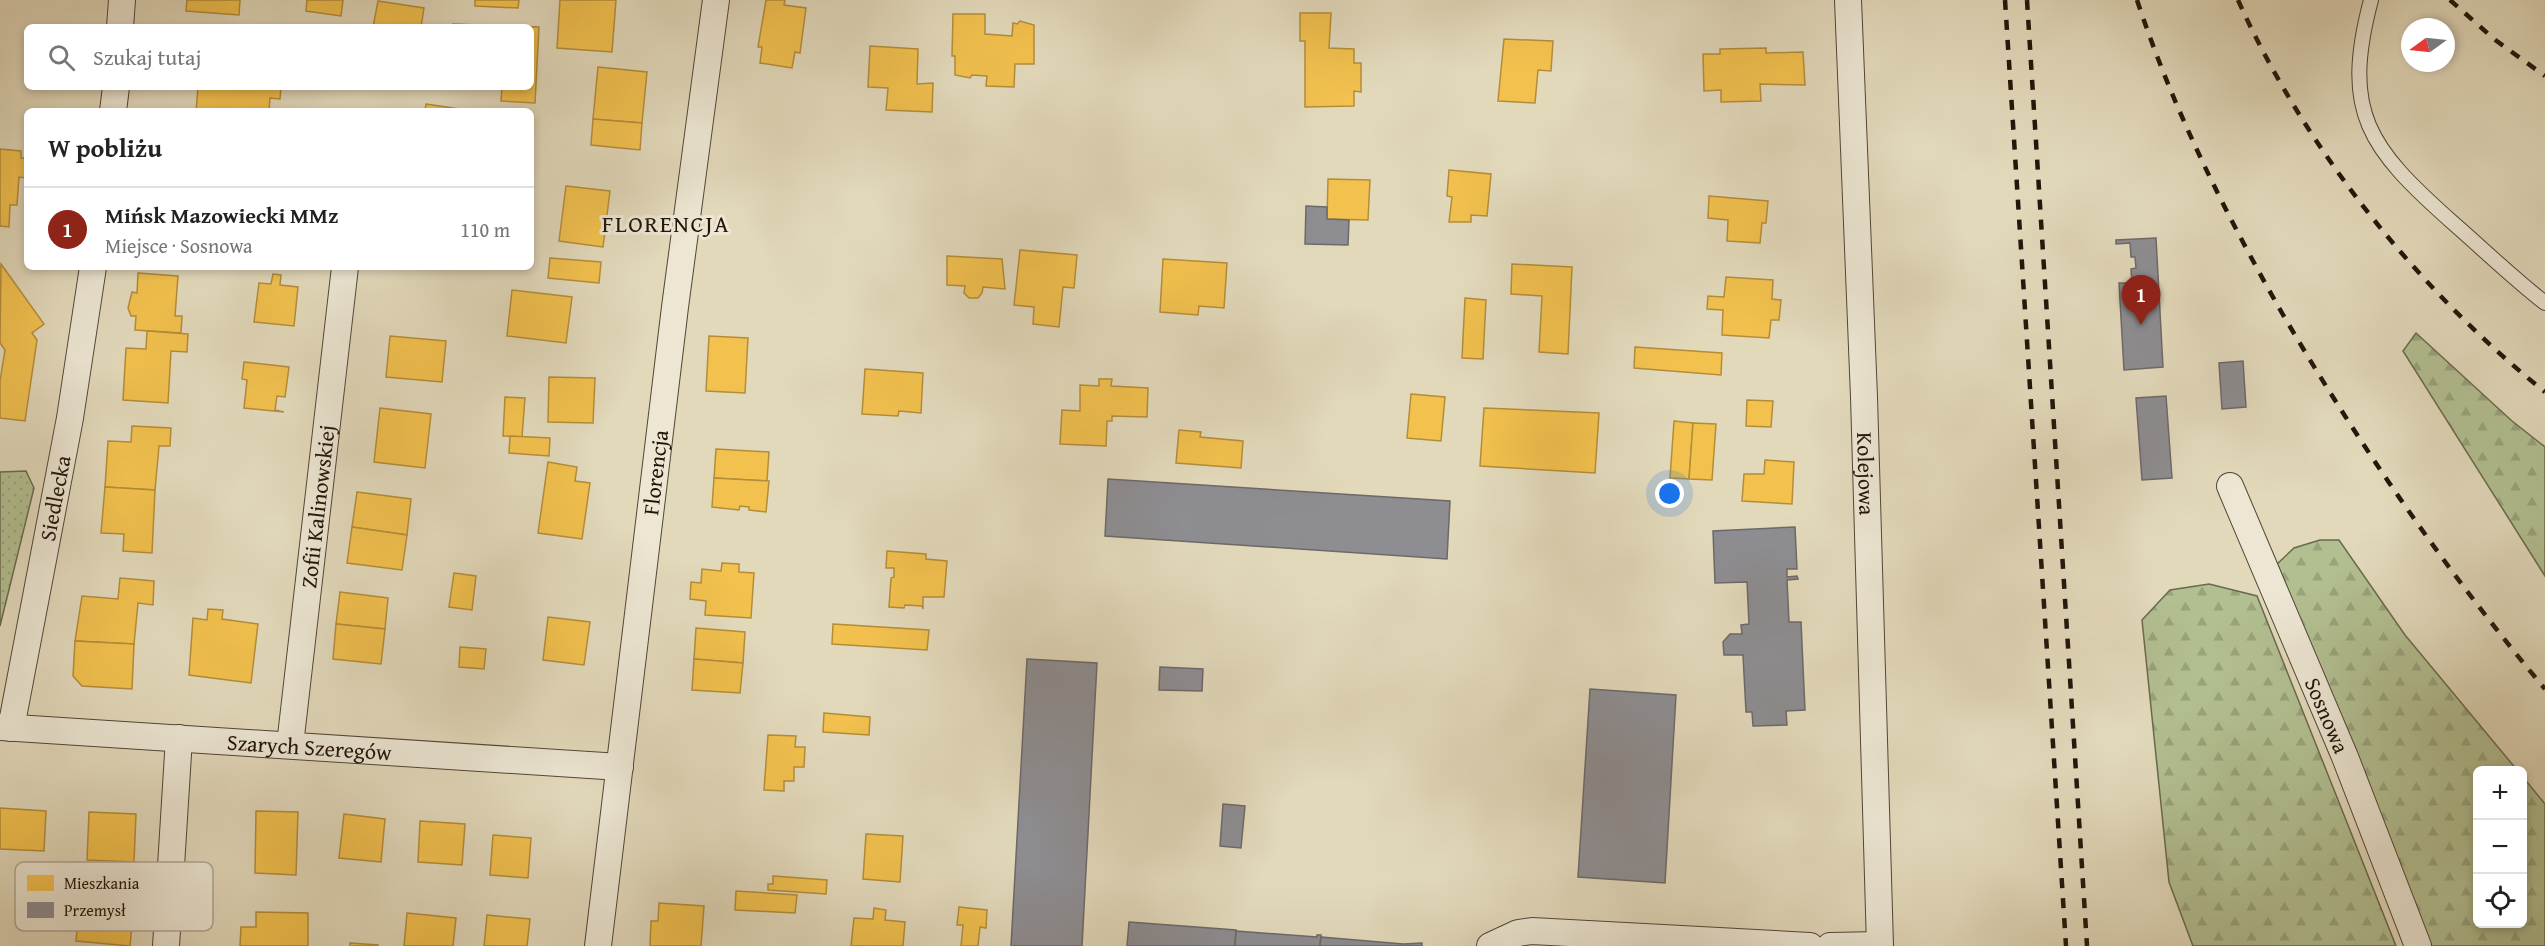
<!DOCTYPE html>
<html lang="pl">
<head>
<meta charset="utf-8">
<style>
	:root { --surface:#fff; --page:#f2f2f2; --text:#222; --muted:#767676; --line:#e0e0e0; --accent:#8f2418 }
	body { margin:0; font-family:"Gentium Book Plus",serif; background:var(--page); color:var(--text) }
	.controls { position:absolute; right:18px; bottom:18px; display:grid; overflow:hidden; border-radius:9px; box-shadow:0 3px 9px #0003 }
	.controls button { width:54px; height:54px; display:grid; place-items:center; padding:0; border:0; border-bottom:2px solid var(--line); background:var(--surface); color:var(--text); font:30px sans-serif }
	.compass { position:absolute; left:2401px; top:18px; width:54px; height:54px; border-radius:50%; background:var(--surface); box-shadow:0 3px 9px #0003; rotate:255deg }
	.you { position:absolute; left:1670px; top:494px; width:21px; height:21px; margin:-15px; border:4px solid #fff; border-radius:50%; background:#1a73e8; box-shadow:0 0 0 9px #1a73e833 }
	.badge { display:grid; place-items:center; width:39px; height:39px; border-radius:50%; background:var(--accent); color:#fff; font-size:20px; font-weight:700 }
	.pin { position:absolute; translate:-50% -50px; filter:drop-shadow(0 2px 3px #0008) }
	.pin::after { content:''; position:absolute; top:32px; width:21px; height:18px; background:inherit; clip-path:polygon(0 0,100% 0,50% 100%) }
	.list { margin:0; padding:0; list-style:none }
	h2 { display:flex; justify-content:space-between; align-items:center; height:78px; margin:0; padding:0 24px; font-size:26px }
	h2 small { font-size:20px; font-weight:400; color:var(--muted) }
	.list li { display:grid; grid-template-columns:39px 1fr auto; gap:18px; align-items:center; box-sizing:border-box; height:84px; padding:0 24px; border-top:2px solid var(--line) }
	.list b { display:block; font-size:22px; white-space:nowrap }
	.list p { margin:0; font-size:20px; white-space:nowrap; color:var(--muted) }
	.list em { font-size:20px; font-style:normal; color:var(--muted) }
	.icon { flex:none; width:33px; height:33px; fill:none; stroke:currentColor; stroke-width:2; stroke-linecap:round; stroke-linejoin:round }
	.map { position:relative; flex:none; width:2545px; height:946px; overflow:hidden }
	.search { position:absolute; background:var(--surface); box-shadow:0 3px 9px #0003; left:24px; top:24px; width:510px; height:66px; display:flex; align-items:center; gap:15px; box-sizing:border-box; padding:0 21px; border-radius:9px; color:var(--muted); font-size:22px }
	.panel { position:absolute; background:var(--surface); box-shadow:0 3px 9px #0003; left:24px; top:108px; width:510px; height:162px; border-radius:9px }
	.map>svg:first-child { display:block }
</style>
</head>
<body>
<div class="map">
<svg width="2545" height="946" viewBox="0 0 2545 946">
	<defs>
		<pattern id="grass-dots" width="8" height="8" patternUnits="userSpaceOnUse" patternTransform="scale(1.5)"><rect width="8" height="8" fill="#b2bf91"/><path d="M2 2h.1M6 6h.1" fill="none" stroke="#99a37c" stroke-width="1.8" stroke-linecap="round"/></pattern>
		<pattern id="forest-firs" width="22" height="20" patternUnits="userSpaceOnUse" patternTransform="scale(1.5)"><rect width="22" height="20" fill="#b2bf91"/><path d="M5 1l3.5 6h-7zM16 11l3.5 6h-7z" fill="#99a37c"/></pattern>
	</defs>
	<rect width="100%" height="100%" fill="#e2d9bb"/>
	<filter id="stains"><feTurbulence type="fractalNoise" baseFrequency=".00333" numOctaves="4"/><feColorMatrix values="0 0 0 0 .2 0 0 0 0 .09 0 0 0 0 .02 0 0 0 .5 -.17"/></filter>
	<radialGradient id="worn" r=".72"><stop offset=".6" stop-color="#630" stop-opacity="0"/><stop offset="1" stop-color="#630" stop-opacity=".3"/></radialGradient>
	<!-- grass -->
	<path fill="url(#grass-dots)" stroke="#6a6a4e" stroke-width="1.5" d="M26,471L34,488L0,626V472Z"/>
	<!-- forest -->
	<g fill="url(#forest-firs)" stroke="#6a6a4e" stroke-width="1.5">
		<path d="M2416,333L2512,421L2545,447V576L2403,351Z"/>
		<path d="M2320,540H2339L2405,635L2517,770H2478V924H2522L2523,777L2545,804V946H2427L2276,565L2294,548Z"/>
		<path d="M2209,584L2257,596L2396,946H2193L2169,882L2142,620L2170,590Z"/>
	</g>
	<!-- homes -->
	<g fill="#f2c14e" stroke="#b48d3a" stroke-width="1.5">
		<path d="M187,0H240L239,15L186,11Z"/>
		<path d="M307,0H343L341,16L306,11Z"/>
		<path d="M475,0H519L518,8L475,6Z"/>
		<path d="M560,0H616L612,52L557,48Z"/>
		<path d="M766,0H785L784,5L806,8L800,53L795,52L792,68L760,63L762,47H758Z"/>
		<path d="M378,1L424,8L421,27H373Z"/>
		<path d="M1300,13H1331L1329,48L1354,49V63H1361V92L1354,91V106L1305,107V41H1300Z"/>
		<path d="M953,14H985V34L1012,36L1013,23L1017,24L1020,21L1034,25V64H1015L1014,87L986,86L987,76L972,75L970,78L955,75V56H952Z"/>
		<path d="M453,24L479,25V27H452Z"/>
		<path d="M490,25L539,27L535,103L501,101L502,87H531V27H490Z"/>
		<path d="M1504,39L1553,41L1551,71L1538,70L1535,103L1498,101Z"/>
		<path d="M870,46L918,49L917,84L933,83L932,112L886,110L888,88L868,87Z"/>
		<path d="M1766,48V53L1803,52L1805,85L1760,84L1761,101L1721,102V90L1704,91L1703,54H1720V49Z"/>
		<path d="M598,67L647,72L642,123L593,119Z"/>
		<path d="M198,87H281L280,99L270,98L269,111H196Z"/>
		<path d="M426,104L473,111H425Z"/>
		<path d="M593,119L642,123L640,150L591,145Z"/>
		<path d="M0,149L21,151V158H27V178L19,177L17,205H10L9,227L0,226Z"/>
		<path d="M1449,170L1491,174L1487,216L1471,215V222H1449L1452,197L1447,196Z"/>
		<path d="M1328,179L1370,180L1368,220L1327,219Z"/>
		<path d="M566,186L610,191L603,247L559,241Z"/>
		<path d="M1709,196L1768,201L1766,223H1762L1760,243L1727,241L1728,220L1708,218Z"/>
		<path d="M1020,250L1077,255L1074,288L1063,287L1059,327L1033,324L1034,307L1014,305Z"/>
		<path d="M947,256L1002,259L1005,289L983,287L982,293L978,298H969L964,293L965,286L947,285Z"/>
		<path d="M550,258L601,262L599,283L548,278Z"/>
		<path d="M1163,259L1227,263L1224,308L1199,306L1198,315L1160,312Z"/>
		<path d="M1,264L44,324L32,333L37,340L25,421L0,418V381L5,350L0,343Z"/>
		<path d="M1512,264L1572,267L1568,354L1539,352L1542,296L1511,294Z"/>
		<path d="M138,273L178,276L175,316H182L181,333L135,330L136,316H131L128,308L132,292L137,293Z"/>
		<path d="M273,274L281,275L280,285L298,287L294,326L254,322L259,283L271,284Z"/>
		<path d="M1726,277L1773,280L1772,299L1781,300L1779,320H1771L1769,338L1722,335L1723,310L1707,309L1708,296L1724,297Z"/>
		<path d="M512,290L572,297L566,343L507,336Z"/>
		<path d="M1465,298L1486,300L1483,359L1462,358Z"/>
		<path d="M147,331L188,334L187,352L171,351L168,403L123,400L126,348L146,349Z"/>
		<path d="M390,336L446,341L442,382L386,377Z"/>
		<path d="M709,336L748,338L745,393L706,391Z"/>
		<path d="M1635,347L1722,353L1721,375L1634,368Z"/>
		<path d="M244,362L289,367L285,397L277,396L275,410L284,412L244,408L247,380L242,379Z"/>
		<path d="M865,369L923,373L921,413L899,411L898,416L862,414Z"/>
		<path d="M549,377L595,378L593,423L548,422Z"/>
		<path d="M1099,379H1112L1111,386L1148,388L1147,417L1112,416V421H1107L1106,446L1060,444L1062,410L1080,411V385L1099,386Z"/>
		<path d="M1411,394L1445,397L1441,441L1407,438Z"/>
		<path d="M505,397L525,398L522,437L503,436Z"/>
		<path d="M1747,400L1773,401L1771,427L1746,426Z"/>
		<path d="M380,408L431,414L425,468L374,462Z"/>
		<path d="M1484,408L1599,413L1595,473L1480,466Z"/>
		<path d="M1674,421L1693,423L1689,479L1670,478Z"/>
		<path d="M1693,423L1716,424L1712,480L1689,479Z"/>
		<path d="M132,426L171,428L170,446H159L155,490L105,487L108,441L131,442Z"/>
		<path d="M1179,430L1201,432L1200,437L1243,441L1241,468L1176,463Z"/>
		<path d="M510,436L550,438L549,456L509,453Z"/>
		<path d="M716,449L769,452L767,481L714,478Z"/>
		<path d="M1765,460L1794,462L1792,504L1742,501L1744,474H1764Z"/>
		<path d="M548,462L577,467L575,481L590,483L582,539L538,533Z"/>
		<path d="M714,478L769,481L766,512L749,510V507L740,506L739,510L712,507Z"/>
		<path d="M105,487L155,490L152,553L123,551L124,534L101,533Z"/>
		<path d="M357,492L411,499L407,535L352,527Z"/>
		<path d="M352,527L407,535L402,570L347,563Z"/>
		<path d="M887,551L926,554V559L947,561L944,597H923V609L922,606L905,605L904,608L889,607L891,578L894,577V568H886Z"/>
		<path d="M722,563L739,564V572L754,573L751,618L705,615L706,601L690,599L691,582L701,583L702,569L721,571Z"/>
		<path d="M454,573L476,576L472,610L449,607Z"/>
		<path d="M120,578L154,581L153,605L138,603L134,644L75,641L82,596L118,599Z"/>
		<path d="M340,592L388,598L385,629L336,624Z"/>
		<path d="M208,609L223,610L222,619L258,624L251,683L189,675L193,618L207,620Z"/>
		<path d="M548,617L590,622L584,665L543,660Z"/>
		<path d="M336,624L385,629L381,664L333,659Z"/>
		<path d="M833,624L929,630L927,650L832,644Z"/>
		<path d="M696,628L745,632L743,663L694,659Z"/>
		<path d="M75,641L134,644L132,689L82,686L73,676Z"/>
		<path d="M460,647L486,649L484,669L459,667Z"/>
		<path d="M694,659L743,663L740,693L692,690Z"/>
		<path d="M824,713L870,717L869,735L823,732Z"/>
		<path d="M768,735L796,736L795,747H805L804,767H794V781H784V791L764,790Z"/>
		<path d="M0,808L46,811L44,851L0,849Z"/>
		<path d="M256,811L298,812L296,875L255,873Z"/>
		<path d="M89,812L136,814L134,862L87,860Z"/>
		<path d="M344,814L385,819L381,862L339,858Z"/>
		<path d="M420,821L465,824L462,865L418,862Z"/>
		<path d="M866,834L903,836L900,882L863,879Z"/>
		<path d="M493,835L531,838L528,878L490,875Z"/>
		<path d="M773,876L827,880L826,894L768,890V884H773Z"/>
		<path d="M736,891L797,895L795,913L735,910Z"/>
		<path d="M80,899L134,904L130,946L76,941Z"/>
		<path d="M659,903L704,906L701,946H650L651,921H658Z"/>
		<path d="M959,907L987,910L986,928L980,927L978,946H961L963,925H957Z"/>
		<path d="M874,908L886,910L885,920L905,922L903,946H851L854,918L873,919Z"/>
		<path d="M256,912L308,913V946H240L241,927H256Z"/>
		<path d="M407,913L456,918L453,946H404Z"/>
		<path d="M487,915L530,919L527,946H484Z"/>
		<path d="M350,943L378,945V946H350Z"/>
	</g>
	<!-- industry -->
	<g fill="#8d8d92" stroke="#6d6969" stroke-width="1.5">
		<path d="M1306,206L1327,207V219L1349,220L1348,245L1305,244Z"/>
		<path d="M2156,238L2163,367L2124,370L2119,283H2132L2131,269L2136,268L2135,257H2131L2130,243L2116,244V240Z"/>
		<path d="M2243,361L2246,407L2222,409L2219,363Z"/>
		<path d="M2166,396L2172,478L2142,480L2136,398Z"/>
		<path d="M1108,479L1450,501L1447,559L1105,536Z"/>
		<path d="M1795,527L1797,569H1787V577L1797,576L1798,579L1787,580L1789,622H1801L1805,710L1786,711L1787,725L1753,726L1752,712H1746L1743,655H1724L1723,642L1730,634H1742L1741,625L1749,624L1747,582L1715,583L1713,531Z"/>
		<path d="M1027,659L1097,663L1082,946H1011Z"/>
		<path d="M1160,667L1203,669L1202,691L1159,690Z"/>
		<path d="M1590,689L1676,695L1665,883L1578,877Z"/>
		<path d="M1223,804L1245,806L1241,848L1220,846Z"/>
		<path d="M1129,922L1236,930L1235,946H1127Z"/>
		<path d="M1236,931L1317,937V935H1321L1320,946H1235Z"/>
		<path d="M1321,937L1403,944L1422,943V946H1320Z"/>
	</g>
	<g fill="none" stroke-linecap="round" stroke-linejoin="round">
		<!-- lane casing -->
		<g stroke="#524636" stroke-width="16">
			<path id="lane" d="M2371,0C2341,113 2369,148 2452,222C2483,249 2513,278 2545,303"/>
		</g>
		<!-- street casing -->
		<g stroke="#524636" stroke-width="28">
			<g id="street">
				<path id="s1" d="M1848,0L1864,397L1880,946"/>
				<path d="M120,27L122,0"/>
				<path d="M113,111L116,87"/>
				<path id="s2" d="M2230,486L2345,757L2418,946"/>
				<path id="s3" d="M0,727L620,767"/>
				<path id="s4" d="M11,728L70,418L93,267"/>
				<path id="s5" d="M290,745L345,267"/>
				<path d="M166,946L179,738"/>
				<path id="s6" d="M598,946L675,307L716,0"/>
				<path d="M1490,946L1518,933L1532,931L1810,946"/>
				<path d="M1830,946L1880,945"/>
			</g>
		</g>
		<!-- lane -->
		<use href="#lane" stroke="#ece6d3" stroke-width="14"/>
		<!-- street -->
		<use href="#street" stroke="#ece6d3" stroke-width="26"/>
		<!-- rail -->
		<g stroke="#22150a" stroke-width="4.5" stroke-dasharray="10 10" stroke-linecap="butt">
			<path d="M2005,0L2066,946"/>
			<path d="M2027,0L2087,946"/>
			<path d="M2137,0C2173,109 2225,213 2282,313C2359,445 2447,572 2545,689"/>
			<path d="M2238,0C2305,149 2418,290 2545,392"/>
			<path d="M2450,0L2494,39L2545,76"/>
		</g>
	</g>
	<g text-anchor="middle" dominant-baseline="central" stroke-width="6" stroke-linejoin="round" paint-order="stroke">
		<!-- street labels -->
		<g font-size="22" fill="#22150a" stroke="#ece6d3">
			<text stroke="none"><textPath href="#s6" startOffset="477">Florencja</textPath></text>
			<text stroke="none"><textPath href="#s1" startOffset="474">Kolejowa</textPath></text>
			<text stroke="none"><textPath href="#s4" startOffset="234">Siedlecka</textPath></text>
			<text stroke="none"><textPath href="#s5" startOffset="240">Zofii Kalinowskiej</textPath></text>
			<text stroke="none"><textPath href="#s2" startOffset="249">Sosnowa</textPath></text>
			<text stroke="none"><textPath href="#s3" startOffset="310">Szarych Szeregów</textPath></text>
		</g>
		<!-- neighbourhood labels -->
		<g font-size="24" letter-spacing="1.5" fill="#22150a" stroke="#ece6d3">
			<text x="666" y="223">FLORENCJA</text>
		</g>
	</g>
	<!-- legend -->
	<rect x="15" y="862" width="198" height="69" rx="9" fill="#ece6d3" stroke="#afa797" stroke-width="1.5"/>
	<rect x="27" y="875" width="27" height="16" fill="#f2c14e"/>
	<rect x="27" y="902" width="27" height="16" fill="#8d8d92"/>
	<g font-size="16" fill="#22150a">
		<text x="64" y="889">Mieszkania</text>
		<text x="64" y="916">Przemysł</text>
	</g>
	<rect width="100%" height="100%" filter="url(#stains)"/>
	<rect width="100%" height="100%" fill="url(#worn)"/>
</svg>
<div class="controls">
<button>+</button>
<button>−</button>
<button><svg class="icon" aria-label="locate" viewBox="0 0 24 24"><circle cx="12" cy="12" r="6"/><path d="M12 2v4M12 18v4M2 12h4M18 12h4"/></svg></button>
</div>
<svg class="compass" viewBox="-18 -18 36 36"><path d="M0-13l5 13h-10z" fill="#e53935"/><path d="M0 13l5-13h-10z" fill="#767676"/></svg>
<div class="you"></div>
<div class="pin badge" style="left:2141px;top:325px">1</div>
<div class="search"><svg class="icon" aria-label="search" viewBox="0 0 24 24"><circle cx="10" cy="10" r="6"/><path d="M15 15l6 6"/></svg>Szukaj tutaj</div>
<section class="panel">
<h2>W pobliżu<small></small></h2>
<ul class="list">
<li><span class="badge">1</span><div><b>Mińsk Mazowiecki MMz</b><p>Miejsce · Sosnowa</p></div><em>110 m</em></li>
</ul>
</section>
</div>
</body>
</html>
